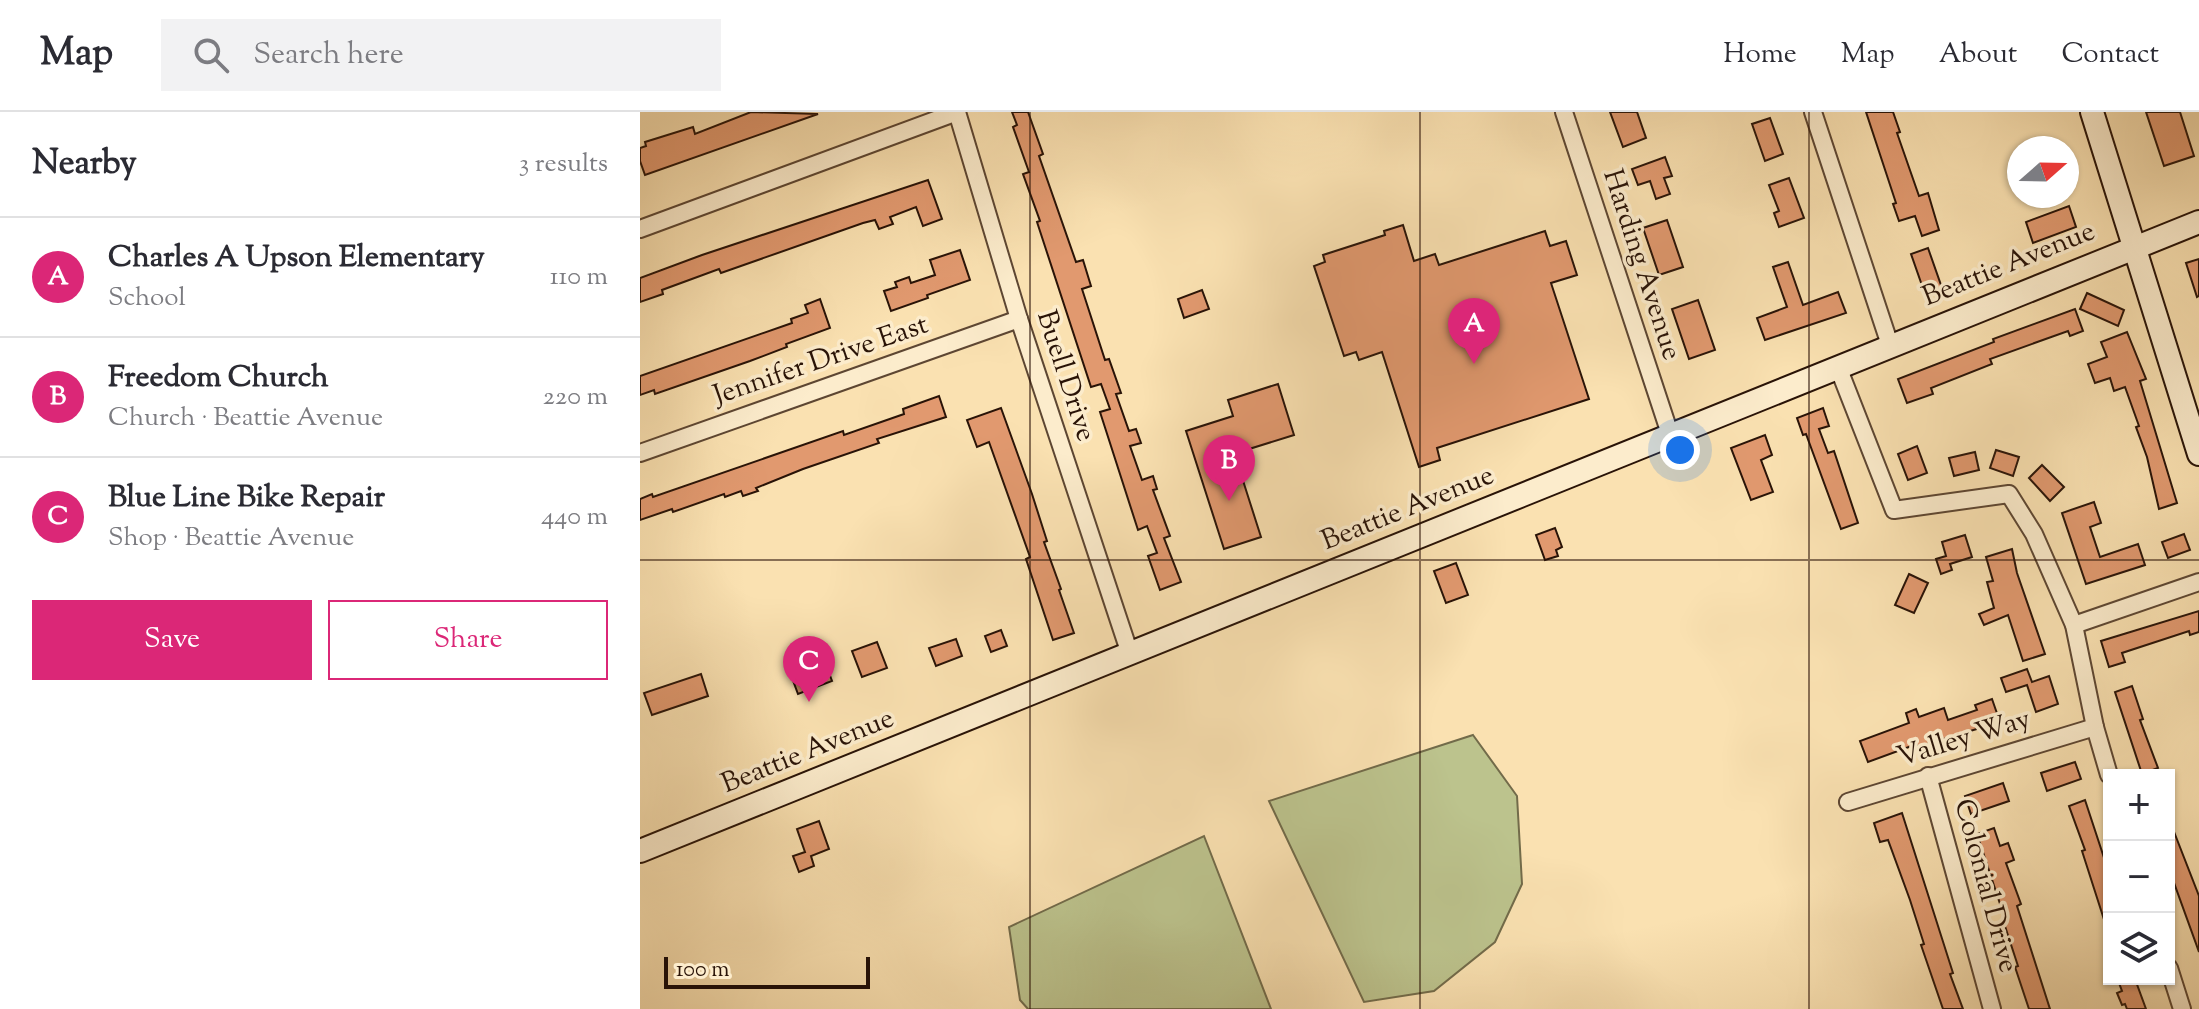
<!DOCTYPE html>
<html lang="en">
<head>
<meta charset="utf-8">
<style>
	:root { --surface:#fff; --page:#f2f2f3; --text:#2b2b33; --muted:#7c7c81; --line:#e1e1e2; --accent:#db2777 }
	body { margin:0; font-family:"Sorts Mill Goudy",serif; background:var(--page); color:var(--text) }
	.controls { position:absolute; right:24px; bottom:24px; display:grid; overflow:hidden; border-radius:0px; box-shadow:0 2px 6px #0004 }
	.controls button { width:72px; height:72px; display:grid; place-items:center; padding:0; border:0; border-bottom:2px solid var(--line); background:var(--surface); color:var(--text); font:40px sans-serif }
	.compass { position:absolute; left:1367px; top:24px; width:72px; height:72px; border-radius:50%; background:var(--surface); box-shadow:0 2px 6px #0004; rotate:70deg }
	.scale { position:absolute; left:24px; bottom:20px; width:206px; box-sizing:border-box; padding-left:8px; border:4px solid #291307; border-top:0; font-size:22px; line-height:28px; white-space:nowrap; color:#291307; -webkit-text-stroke:6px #fceccc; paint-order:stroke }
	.you { position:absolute; left:1040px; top:338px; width:28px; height:28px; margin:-20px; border:6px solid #fff; border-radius:50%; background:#1a73e8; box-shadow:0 0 0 12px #1a73e833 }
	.badge { display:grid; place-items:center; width:52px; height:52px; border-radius:50%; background:var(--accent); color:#fff; font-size:26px; font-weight:700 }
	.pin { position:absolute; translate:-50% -66px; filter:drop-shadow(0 2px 4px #0008) }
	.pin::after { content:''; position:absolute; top:42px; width:28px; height:24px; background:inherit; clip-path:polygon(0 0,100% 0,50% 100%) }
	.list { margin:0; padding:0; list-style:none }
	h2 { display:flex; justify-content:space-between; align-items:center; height:104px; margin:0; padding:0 32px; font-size:34px }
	h2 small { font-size:26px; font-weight:400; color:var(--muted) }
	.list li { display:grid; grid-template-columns:52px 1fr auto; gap:24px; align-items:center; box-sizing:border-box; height:120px; padding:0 32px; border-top:2px solid var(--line) }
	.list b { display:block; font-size:30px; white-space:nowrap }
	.list p { margin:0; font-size:26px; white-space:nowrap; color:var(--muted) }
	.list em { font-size:26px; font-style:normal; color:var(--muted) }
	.actions { display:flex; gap:16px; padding:24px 32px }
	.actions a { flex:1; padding:18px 0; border:2px solid var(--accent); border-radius:0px; text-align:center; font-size:28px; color:var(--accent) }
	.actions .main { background:var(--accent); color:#fff }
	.icon { flex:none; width:44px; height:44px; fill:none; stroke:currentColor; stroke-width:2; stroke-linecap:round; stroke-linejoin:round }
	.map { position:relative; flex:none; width:1559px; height:897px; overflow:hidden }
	header { display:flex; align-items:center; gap:48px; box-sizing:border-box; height:112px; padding:0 40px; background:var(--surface); border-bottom:2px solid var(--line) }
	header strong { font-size:38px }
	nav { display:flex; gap:44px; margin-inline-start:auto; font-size:28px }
	.search { width:560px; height:72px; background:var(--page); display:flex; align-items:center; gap:20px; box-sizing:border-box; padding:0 28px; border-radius:0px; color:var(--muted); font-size:30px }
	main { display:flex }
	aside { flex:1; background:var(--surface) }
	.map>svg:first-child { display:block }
</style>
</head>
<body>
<header>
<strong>Map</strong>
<div class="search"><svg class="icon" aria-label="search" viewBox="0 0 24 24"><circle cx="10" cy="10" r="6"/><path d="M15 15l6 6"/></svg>Search here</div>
<nav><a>Home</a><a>Map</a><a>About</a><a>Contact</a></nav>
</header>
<main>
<aside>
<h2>Nearby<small>3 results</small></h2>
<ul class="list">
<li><span class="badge">A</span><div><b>Charles A Upson Elementary</b><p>School</p></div><em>110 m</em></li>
<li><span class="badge">B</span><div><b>Freedom Church</b><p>Church · Beattie Avenue</p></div><em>220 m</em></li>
<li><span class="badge">C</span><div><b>Blue Line Bike Repair</b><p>Shop · Beattie Avenue</p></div><em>440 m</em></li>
</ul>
<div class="actions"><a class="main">Save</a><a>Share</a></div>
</aside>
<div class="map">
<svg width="1559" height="897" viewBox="0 0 1559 897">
	<rect width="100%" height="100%" fill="#fae1b1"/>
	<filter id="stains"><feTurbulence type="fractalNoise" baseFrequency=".0025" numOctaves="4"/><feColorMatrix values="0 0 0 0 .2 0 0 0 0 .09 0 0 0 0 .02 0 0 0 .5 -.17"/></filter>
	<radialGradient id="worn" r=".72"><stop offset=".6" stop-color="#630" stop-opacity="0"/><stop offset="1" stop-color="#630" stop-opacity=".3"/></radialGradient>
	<!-- green -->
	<g fill="#bcc38d" stroke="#726b4a" stroke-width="2">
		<path d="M833,623L877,684L882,772L855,830L794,879L724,890L629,689Z"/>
		<path d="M564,724L631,897H388L380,888L369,815Z"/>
	</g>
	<!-- building -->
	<g fill="#e1996f" stroke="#291307" stroke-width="2">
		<path d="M111,0L178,2L5,63L0,49V36L6,34L5,30L53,15L55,22Z"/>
		<path d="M372,0H388L403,42L399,44L436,150L443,148L451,174L442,177L465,248L469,247L481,281L476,282L489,319L496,317L501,331L490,334L502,368L513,364L517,377L513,378L530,424L524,426L541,470L520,478L508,444L517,441L507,414L498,418L460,300L470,297L461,272L451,275L397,110L400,109L383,62L389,60L373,15L377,13Z"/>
		<path d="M970,0H997L1006,26L983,35Z"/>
		<path d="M1226,0H1253L1260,20L1257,21L1279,84L1288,81L1299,118L1282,124L1275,104L1259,109L1253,92L1256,91Z"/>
		<path d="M1506,0H1540L1554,44L1524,54Z"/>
		<path d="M1130,6L1143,42L1125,49L1112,12Z"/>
		<path d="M1025,45L1032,64L1024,66L1030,82L1016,87L1010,69L998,73L992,57Z"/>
		<path d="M1149,66L1164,106L1139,115L1134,101L1139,99L1129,73Z"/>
		<path d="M288,68L302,107L283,114L276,95L250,105L253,112L239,117L235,108L223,111L81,161L79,157L22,178L23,182L0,190V166L62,143Z"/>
		<path d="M1429,94L1436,115L1393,131L1386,110Z"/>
		<path d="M1027,108L1043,155L1019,163L1003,116Z"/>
		<path d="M763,113L774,149L795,142L799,153L905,119L910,134L926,129L937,163L911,171L949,287L797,336L800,348L779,355L742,240L719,248L716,240L704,244L674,154L685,150L683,143L745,123L744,119Z"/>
		<path d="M1288,136L1302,176L1285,182L1271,142Z"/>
		<path d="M320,138L330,168L287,183L288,186L251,199L244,179L257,175L255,170L269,165L271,171L295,163L290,148Z"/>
		<path d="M1559,147V184L1557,185L1546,151Z"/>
		<path d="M1148,150L1163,193L1198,180L1206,201L1125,228L1117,206L1147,195L1133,155Z"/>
		<path d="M562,178L569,197L544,206L538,187Z"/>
		<path d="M1447,181L1484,198L1478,214L1440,197Z"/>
		<path d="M180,187L190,216L146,232L147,235L110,249L15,282L14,278L0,283V264L152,211L151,207L168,201L165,193Z"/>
		<path d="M1058,188L1075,238L1049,247L1032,197Z"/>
		<path d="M1435,197L1443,219L1430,224L1428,219L1350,247L1352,252L1291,276L1293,282L1267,291L1258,267L1354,230L1353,227Z"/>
		<path d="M1487,220L1506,267L1500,269L1537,391L1519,397L1507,345L1496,315L1499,314L1485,275L1474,279L1470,266L1455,271L1448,252L1467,245L1461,230Z"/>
		<path d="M638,272L654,323L606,338L610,349L598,353L621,425L584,437L546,319L593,304L588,288Z"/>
		<path d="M299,284L306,305L237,327L239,331L163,357L116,376L118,379L103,384L101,379L85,385L84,382L33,400L32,397L0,408V387L12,382L13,385L203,319L204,323L264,302L263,297Z"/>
		<path d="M361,296L392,382L407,429L404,430L421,477L419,478L434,521L413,528L386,447L390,445L349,330L337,335L327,308Z"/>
		<path d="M1183,296L1189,314L1179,317L1188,341L1194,339L1218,411L1201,417L1166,322L1163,323L1157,306Z"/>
		<path d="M1125,323L1132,343L1121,348L1133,380L1111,388L1091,336Z"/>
		<path d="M1277,334L1287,361L1268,368L1258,342Z"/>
		<path d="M1356,338L1379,345L1373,364L1350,356Z"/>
		<path d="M1335,340L1339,358L1314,364L1309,346Z"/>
		<path d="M1402,353L1424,375L1410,389L1389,366Z"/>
		<path d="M1454,390L1461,411L1450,415L1460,445L1498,432L1505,453L1446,472L1422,401Z"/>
		<path d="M915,416L922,435L916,438L918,444L905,448L896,423Z"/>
		<path d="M1544,422L1550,438L1528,446L1522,430Z"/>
		<path d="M1325,423L1332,445L1310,452L1312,458L1301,462L1296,447L1306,444L1302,430Z"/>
		<path d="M1372,437L1377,461L1405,542L1383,549L1368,503L1344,513L1339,502L1354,496L1347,470L1353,469L1346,445Z"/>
		<path d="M816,451L828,483L806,491L794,459Z"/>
		<path d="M1269,462L1288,471L1274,501L1255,493Z"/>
		<path d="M1559,499V520L1550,523L1549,519L1482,541L1485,550L1469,555L1461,529Z"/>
		<path d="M361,518L367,534L351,540L345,524Z"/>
		<path d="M316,527L322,544L296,554L289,536Z"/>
		<path d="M237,530L247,556L222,565L212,539Z"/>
		<path d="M185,550L192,569L158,582L151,563Z"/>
		<path d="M1387,557L1392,570L1409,564L1418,592L1396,600L1387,573L1366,580L1361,566Z"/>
		<path d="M61,562L68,584L12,603L4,581Z"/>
		<path d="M1492,574L1503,607L1500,608L1518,656L1502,662L1475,580Z"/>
		<path d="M1352,587L1360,610L1277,635V632L1228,650L1220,629L1269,611L1266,601L1276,597L1279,605L1304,596L1308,608L1337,598L1335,593Z"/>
		<path d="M1435,650L1441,667L1407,679L1401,661Z"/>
		<path d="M1363,671L1369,689L1331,702L1325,684Z"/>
		<path d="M1445,688L1469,761L1468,820L1442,739L1445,738L1429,694Z"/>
		<path d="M1262,701L1313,861L1310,862L1323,897H1303L1281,833L1284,832L1270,788L1248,728L1240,730L1234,711Z"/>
		<path d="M1529,707L1559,784V840L1529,757Z"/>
		<path d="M179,709L189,737L171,744L174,754L159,760L153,744L165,740L157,717Z"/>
		<path d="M1354,716L1360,734L1368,731L1374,748L1366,751L1381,792L1377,794L1410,897H1389L1375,855L1378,854L1363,808L1365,807L1337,722Z"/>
		<path d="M1490,867H1495L1506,897H1487L1485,892L1482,893L1477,881L1482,879L1479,871Z"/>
	</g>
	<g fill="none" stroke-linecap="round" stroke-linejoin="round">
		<!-- street casing -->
		<g stroke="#5d4632" stroke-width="20">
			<g id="street">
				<path d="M317,0L379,207L490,542"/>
				<path d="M924,0L1030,322"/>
				<path d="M1173,0L1250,233"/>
				<path d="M0,117L317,0"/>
				<path d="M1198,255L1254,398L1369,382L1394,422L1434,513L1455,615L1469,663"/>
				<path d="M0,341L379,207"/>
				<path d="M1434,513L1559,470"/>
				<path d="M1288,664L1352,897"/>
				<path d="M1208,690L1455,615"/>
				<path d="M1529,856L1542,897"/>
			</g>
		</g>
		<!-- secondary casing -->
		<g stroke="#291307" stroke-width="26">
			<g id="secondary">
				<path d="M1452,0L1559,342"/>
				<path d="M0,739L1559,110"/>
			</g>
		</g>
		<!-- street -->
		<use href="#street" stroke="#fceccc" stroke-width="16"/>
		<!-- secondary -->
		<use href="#secondary" stroke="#fceccc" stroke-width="22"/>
	</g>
	<!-- grid -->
	<path fill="none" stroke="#291307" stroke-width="2" stroke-opacity="0.55" d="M390,0V897M780,0V897M1169,0V897M0,448H1559"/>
	<g text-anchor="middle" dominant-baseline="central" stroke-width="7" stroke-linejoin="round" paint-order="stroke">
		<!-- street labels -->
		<g font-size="28" fill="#291307" stroke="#fceccc">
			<text transform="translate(1001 153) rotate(72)">Harding Avenue</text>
			<text transform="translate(1369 153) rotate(-22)">Beattie Avenue</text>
			<text transform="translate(181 249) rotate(-19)">Jennifer Drive East</text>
			<text transform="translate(425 264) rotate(72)">Buell Drive</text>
			<text transform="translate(768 397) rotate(-22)">Beattie Avenue</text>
			<text transform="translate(1324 627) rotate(-17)">Valley Way</text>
			<text transform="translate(168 640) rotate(-22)">Beattie Avenue</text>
			<text transform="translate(1345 774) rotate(75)">Colonial Drive</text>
		</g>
	</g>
	<rect width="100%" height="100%" filter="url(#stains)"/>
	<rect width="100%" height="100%" fill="url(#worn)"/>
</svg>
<div class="controls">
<button>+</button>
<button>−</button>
<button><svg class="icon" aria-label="layers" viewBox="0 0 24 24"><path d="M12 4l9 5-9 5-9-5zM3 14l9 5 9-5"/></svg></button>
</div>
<svg class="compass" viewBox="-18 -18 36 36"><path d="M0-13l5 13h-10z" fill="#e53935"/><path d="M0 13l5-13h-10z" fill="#7c7c81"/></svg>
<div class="scale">100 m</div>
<div class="you"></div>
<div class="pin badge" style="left:834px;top:252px">A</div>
<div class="pin badge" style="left:589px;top:389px">B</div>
<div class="pin badge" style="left:169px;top:590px">C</div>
</div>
</main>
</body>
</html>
